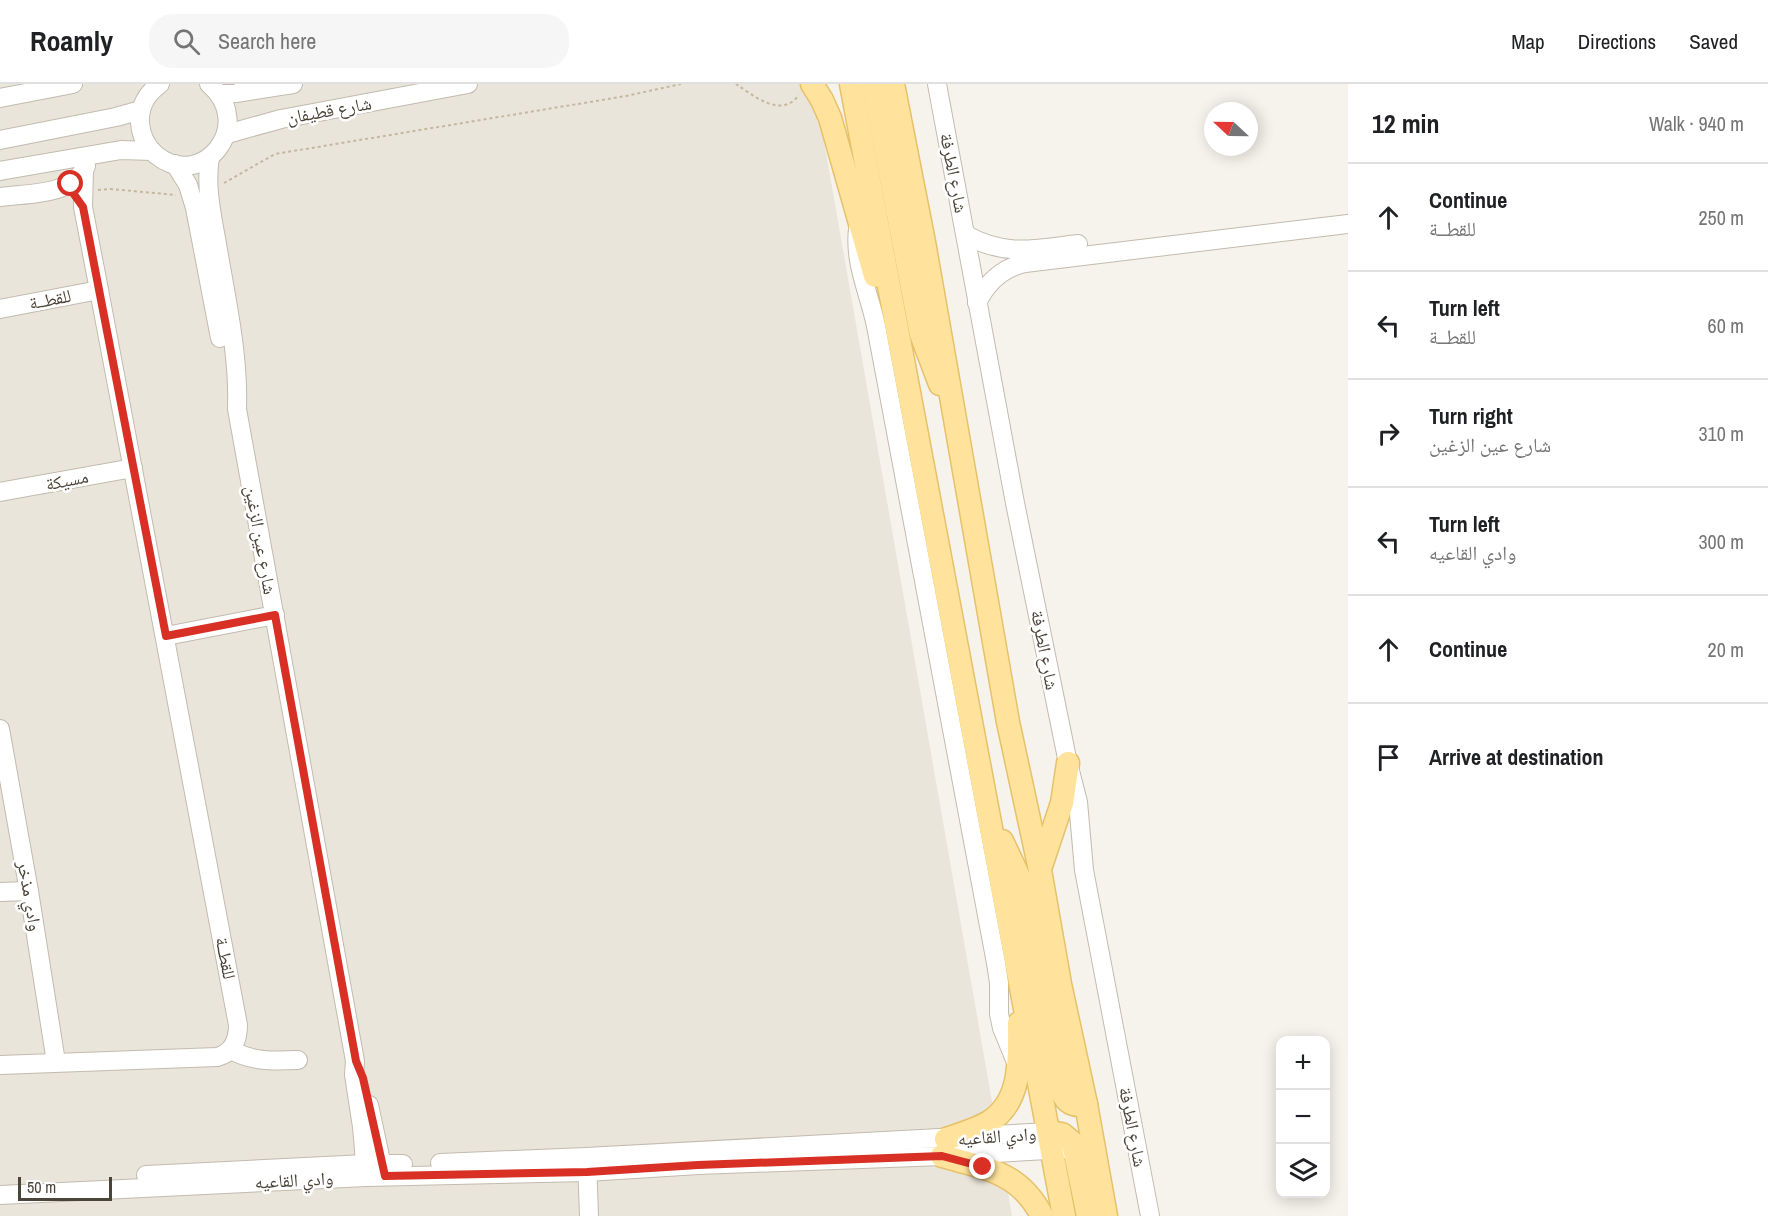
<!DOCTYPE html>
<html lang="en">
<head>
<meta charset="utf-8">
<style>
	:root { --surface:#fff; --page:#f6f6f6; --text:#202124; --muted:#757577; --line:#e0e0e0 }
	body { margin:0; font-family:"Archivo Narrow","Noto Naskh Arabic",sans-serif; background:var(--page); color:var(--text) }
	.controls { position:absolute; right:18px; bottom:18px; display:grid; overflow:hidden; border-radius:12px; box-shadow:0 3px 15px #0003 }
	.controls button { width:54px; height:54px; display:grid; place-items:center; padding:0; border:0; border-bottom:2px solid var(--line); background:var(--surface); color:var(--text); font:30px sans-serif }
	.compass { position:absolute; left:1204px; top:18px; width:54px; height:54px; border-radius:50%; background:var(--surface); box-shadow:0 3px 15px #0003; rotate:292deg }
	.scale { position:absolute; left:18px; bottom:15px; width:94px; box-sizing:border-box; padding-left:6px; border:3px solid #4b4439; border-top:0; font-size:16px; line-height:21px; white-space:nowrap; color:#4b4439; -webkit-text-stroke:4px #fff; paint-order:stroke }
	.stop { position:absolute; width:18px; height:18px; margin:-14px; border:4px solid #d93025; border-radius:50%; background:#fff }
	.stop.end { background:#d93025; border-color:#fff; box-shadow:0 2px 6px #0008 }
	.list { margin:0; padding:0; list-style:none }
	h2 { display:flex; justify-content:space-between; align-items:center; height:78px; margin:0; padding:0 24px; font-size:26px }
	h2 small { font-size:20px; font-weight:400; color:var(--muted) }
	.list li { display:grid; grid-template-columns:39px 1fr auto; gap:18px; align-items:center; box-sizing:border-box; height:108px; padding:0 24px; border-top:2px solid var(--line) }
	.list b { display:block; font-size:22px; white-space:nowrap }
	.list p { margin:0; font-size:20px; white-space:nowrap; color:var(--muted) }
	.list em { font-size:20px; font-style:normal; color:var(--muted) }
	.icon { flex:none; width:33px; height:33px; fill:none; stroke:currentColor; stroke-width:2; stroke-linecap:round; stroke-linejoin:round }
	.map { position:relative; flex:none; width:1348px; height:1132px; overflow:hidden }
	header { display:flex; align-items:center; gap:36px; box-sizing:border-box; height:84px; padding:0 30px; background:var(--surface); border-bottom:2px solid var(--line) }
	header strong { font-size:28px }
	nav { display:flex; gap:33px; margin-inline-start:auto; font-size:21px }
	.search { width:420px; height:54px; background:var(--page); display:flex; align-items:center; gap:15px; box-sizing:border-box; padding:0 21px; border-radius:24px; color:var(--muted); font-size:22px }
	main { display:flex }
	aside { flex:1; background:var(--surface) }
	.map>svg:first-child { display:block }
</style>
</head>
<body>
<header>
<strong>Roamly</strong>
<div class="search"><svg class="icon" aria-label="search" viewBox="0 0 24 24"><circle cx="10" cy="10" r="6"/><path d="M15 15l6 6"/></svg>Search here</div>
<nav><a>Map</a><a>Directions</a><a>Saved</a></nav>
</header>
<main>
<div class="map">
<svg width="1348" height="1132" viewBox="0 0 1348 1132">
	<rect width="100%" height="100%" fill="#f6f3ec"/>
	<!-- residential -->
	<path fill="#eae5da" d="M0,0H814L1012,1132H0Z"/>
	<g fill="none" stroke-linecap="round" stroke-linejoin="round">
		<!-- minor casing -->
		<g stroke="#c2bbae" stroke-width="20">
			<g id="minor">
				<path d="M160,0C147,9 139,23 140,39C141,52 147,63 156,71C202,108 257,41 209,0"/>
				<path d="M937,0L1015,419L1068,679L1078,718L1084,786L1150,1132"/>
				<path d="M219,10L236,9L293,0"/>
				<path d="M0,14L73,0"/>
				<path d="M227,50L281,35L468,0"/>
				<path d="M0,56L116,33L141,26"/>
				<path d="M210,73C205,102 212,131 217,160C226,214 239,270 237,325L355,977L354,991L362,1043L366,1089"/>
				<path d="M175,80L188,101L195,124L220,254"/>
				<path d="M84,86L83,123L99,206"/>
				<path d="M0,87L121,66L152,67"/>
				<path d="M0,113C29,109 72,112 86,82"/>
				<path d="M858,145C854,180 869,208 876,242L996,879L999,899V930L1002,944L1018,983"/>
				<path d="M966,151C1006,173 1035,165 1078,160"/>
				<path d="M977,219C987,198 1002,184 1025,179L1348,140"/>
				<path d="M0,225L99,206L238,941C238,956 233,969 217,973L0,981"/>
				<path d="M0,408L133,384"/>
				<path d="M166,552L275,531"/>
				<path d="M0,645L29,807L56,978"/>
				<path d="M0,808L29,807"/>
				<path d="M231,966C253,978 273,977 298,976"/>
				<path d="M369,1021L384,1091"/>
				<path d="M587,1077L589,1132"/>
				<path d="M440,1079L586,1073L1049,1048"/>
				<path d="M146,1091L365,1080H403"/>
				<path d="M0,1111L366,1093L587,1088L698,1081L942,1072L1065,1065"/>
			</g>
		</g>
		<!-- major casing -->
		<g stroke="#e6c16a" stroke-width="25">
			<g id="major">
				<path d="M812,0L822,16L830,34L875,192"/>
				<path d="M851,0L1064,1132"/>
				<path d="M873,0L921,250L940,300"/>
				<path d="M893,0L924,158L1008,638L1040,786L1060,900L1086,1020L1106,1132"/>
				<path d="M1002,757L1020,795L1026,815L1062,1008C1066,1019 1074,1023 1086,1020"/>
				<path d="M1040,785L1062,719L1068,679"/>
				<path d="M1049,1048L1062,1050L1073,1059L1088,1132"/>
				<path d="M946,1055C960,1050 976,1046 989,1038C1023,1017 1019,973 1019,939"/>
				<path d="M942,1072C985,1084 1020,1088 1042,1132"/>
			</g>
		</g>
		<!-- path -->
		<g stroke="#c4b79f" stroke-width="2" stroke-dasharray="3 3" stroke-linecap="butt">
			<path d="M736,0C754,12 781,35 799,11"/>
			<path d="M224,99L275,70L626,12L681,0"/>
			<path d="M98,106L111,105L176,111"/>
		</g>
		<!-- minor -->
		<use href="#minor" stroke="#fff" stroke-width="18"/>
		<!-- major -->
		<use href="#major" stroke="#ffe39c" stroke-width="22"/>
	</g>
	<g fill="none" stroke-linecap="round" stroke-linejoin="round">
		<!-- route -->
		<path stroke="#d93025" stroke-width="8" d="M71,100L68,102L83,123L166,552L275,531L356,977L363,994L385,1092L587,1088L698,1081L942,1072L983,1083"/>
	</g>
	<g text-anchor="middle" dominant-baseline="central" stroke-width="5" stroke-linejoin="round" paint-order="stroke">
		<!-- street labels -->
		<g font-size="18" fill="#4b4439" stroke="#fff">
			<text transform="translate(329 26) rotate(-10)">شارع قطيفان</text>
			<text transform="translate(954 89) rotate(79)">شارع الطرفة</text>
			<text transform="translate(50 215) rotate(-11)">للقطــة</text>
			<text transform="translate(67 396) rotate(-11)">مسيكة</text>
			<text transform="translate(261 456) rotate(80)">شارع عين الزغين</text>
			<text transform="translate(1045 566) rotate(79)">شارع الطرفة</text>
			<text transform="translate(30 812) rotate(80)">وادي مذخر</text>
			<text transform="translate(226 874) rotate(79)">للقطــة</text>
			<text transform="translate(1133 1043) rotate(79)">شارع الطرفة</text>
			<text transform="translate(997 1052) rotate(-4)">وادي القاعيه</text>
			<text transform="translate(294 1096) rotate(-3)">وادي القاعيه</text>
		</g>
	</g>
</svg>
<div class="controls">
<button>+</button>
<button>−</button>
<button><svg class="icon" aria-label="layers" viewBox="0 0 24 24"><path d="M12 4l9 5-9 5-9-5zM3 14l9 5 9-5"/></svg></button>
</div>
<svg class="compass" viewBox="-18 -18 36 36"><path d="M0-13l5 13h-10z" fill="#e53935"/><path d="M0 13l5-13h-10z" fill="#757577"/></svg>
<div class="scale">50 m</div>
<div class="stop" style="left:71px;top:100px"></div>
<div class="stop end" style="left:983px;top:1083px"></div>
</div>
<aside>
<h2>12 min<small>Walk · 940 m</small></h2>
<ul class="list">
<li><svg class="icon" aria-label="ahead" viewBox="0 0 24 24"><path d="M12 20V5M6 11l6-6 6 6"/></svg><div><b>Continue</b><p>للقطــة</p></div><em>250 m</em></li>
<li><svg class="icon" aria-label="left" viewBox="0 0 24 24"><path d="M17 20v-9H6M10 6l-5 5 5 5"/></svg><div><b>Turn left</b><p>للقطــة</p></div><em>60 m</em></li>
<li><svg class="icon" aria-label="right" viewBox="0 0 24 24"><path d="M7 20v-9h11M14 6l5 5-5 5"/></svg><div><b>Turn right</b><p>شارع عين الزغين</p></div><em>310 m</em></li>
<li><svg class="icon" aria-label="left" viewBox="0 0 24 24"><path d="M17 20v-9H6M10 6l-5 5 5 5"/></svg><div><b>Turn left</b><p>وادي القاعيه</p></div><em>300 m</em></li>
<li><svg class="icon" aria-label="ahead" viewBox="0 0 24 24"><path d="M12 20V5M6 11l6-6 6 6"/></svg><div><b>Continue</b></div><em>20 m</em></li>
<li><svg class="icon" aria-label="arrive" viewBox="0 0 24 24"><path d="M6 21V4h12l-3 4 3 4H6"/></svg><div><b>Arrive at destination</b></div></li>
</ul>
</aside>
</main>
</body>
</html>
